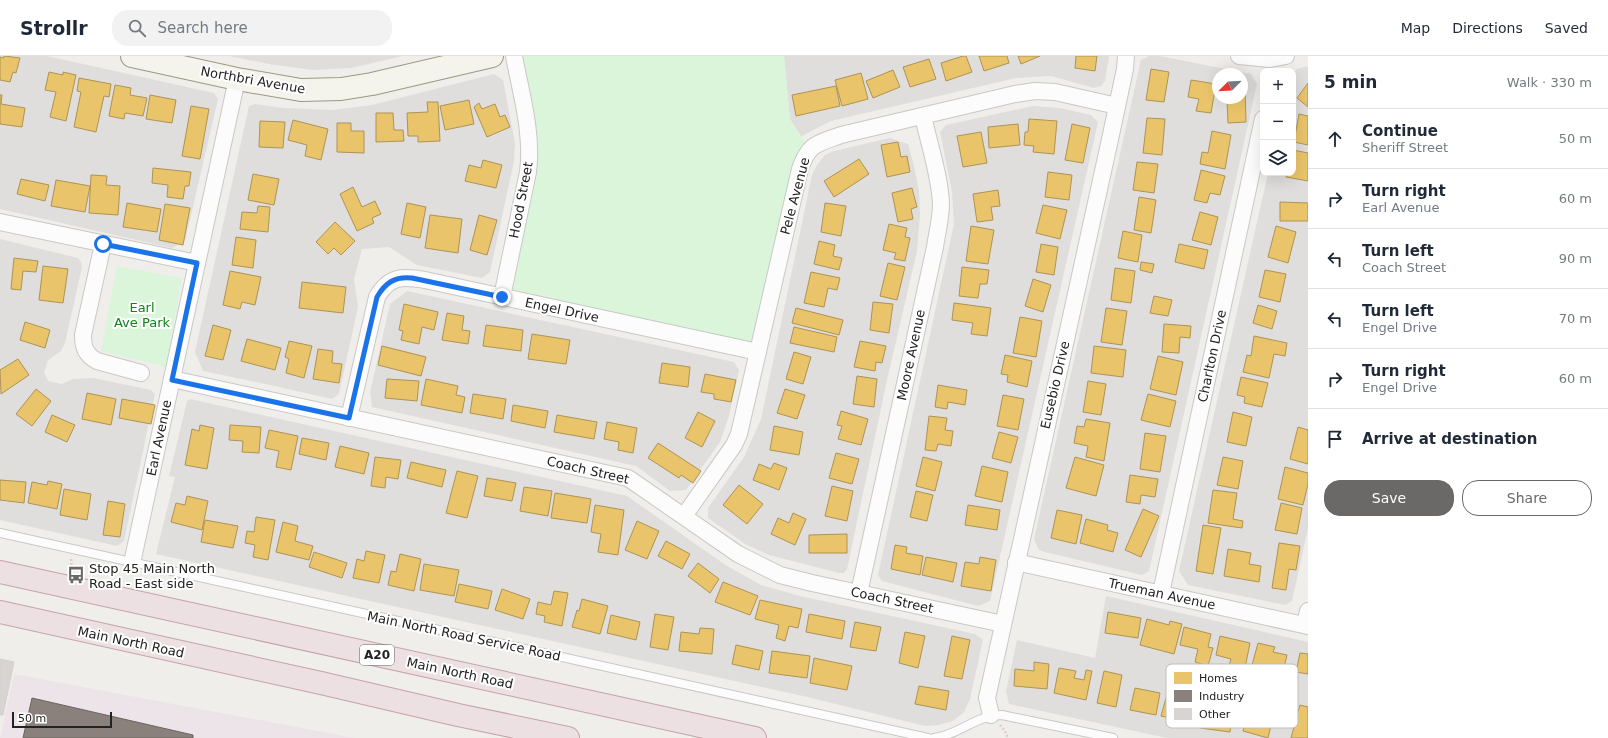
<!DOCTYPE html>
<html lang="en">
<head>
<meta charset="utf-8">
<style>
	:root { --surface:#fff; --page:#f2f2f3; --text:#1f2937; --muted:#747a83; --line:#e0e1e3; --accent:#6a6968 }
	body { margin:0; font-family:"DejaVu Sans",sans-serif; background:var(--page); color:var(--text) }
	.controls { position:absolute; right:12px; top:12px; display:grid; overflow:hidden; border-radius:8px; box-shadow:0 4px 16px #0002 }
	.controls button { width:36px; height:36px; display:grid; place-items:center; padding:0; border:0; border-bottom:1px solid var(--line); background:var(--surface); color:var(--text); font:20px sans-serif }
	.compass { position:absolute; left:1212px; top:12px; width:36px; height:36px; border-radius:50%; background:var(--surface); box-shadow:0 4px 16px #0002; rotate:246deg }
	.scale { position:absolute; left:12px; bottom:10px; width:100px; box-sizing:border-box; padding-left:4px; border:2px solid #222; border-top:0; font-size:11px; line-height:14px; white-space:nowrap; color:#222; -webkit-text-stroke:3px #fff; paint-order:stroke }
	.stop { position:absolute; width:12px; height:12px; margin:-9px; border:3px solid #1a73e8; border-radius:50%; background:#fff }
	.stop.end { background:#1a73e8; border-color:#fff; box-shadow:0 1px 4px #0008 }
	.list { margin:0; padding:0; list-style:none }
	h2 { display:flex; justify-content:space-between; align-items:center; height:52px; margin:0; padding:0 16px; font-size:17px }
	h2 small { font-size:13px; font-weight:400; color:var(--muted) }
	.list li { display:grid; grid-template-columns:26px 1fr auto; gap:12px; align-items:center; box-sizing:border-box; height:60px; padding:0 16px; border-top:1px solid var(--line) }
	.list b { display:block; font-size:15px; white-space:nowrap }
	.list p { margin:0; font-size:13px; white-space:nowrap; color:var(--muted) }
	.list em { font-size:13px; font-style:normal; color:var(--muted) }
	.actions { display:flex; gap:8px; padding:12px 16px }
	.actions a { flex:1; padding:9px 0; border:1px solid var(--accent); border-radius:16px; text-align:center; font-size:14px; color:var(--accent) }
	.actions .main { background:var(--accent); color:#fff }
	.icon { flex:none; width:22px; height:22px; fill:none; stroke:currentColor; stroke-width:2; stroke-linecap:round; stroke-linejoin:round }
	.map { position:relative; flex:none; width:1308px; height:682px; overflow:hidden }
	header { display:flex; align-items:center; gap:24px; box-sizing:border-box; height:56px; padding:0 20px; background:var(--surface); border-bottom:1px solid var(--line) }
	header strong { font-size:19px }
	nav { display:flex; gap:22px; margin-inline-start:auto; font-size:14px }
	.search { width:280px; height:36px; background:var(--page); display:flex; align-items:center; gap:10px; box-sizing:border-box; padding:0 14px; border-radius:16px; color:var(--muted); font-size:15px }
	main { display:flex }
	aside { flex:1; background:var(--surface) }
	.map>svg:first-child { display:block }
</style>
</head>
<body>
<header>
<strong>Strollr</strong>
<div class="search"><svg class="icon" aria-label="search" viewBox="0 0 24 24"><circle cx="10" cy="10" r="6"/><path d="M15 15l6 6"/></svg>Search here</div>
<nav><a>Map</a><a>Directions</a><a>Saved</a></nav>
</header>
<main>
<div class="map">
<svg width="1308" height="682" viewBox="0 0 1308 682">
	<rect width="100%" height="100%" fill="#f0eeeb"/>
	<!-- residential -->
	<g fill="#dfdedc" fill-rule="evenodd">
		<path d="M0,0H47L214,37L218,43L185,185L172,192L0,153Z"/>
		<path d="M229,0H403L351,12L312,14L269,8Z"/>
		<path d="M784,0H1109L1105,25L1101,30L1094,32L1051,20L1016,22L831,65L800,81L790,63Z"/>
		<path d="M1149,0H1160L1251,18L1257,28L1149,515L1142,519L1045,496L1039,494L1034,483L1141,4ZM1218,18H1242V42H1218Z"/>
		<path d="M1308,10V472L1292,545L1285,549L1188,529L1179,515L1268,117H1293V17L1297,13Z"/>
		<path d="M494,18L503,24L515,87L514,105L490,216L482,222L417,209L389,191L362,193L354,223L358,251L339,338L332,343L270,329L203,315L195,296L249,50L255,48L284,52L332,54L372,49Z"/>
		<path d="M1033,50L1059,52L1091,59L1098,66L990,545L978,550L882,525L878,519L954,168L952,136L940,76L946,69Z"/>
		<path d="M890,82L908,88L914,110L919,134L920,158L917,195L887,324L847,513L844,517H839L769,499L745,488L708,462V452L744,401L761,363L812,119L817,109L825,99L834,95Z"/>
		<path d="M0,183L78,202L81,206L82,211L65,287L61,295L48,304L44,316L48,325L62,328L73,323L93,322L151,334L155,338L124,485L117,490L0,464Z"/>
		<path d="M407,235L734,306L739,314L729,360L720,386L686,434L670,435L636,410L372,351L370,336L390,248Z"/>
		<path d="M190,343L627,440L727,510L761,529L800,540L975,578L983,584L970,643L964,656L953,665L939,669L925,670L803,640L156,498L175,421L169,420L187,345Z"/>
		<path d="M1106,540L1308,586V682H1167L1009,648L1006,635L1017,584L1095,602Z"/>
	</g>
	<!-- industrial -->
	<path fill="#ede4e9" d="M14,618L355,682H0Z"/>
	<!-- park -->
	<g fill="#daf5da">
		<path d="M514,0H784L790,63L810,93L758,296L502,241L528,116Z"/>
		<path d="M117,210L182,222L166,311L101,295Z"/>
	</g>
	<!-- homes -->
	<g fill="#e9c46a" stroke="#ad9354">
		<path d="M4,0L20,2L16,17L13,16L10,26L0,24V1L4,2Z"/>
		<path d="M963,0H966L972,16L946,25L941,7Z"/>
		<path d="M979,0H1007L1009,7L984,15Z"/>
		<path d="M1018,0H1040L1021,8Z"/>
		<path d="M1076,0H1097L1095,15L1075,12Z"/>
		<path d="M929,3L936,23L910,31L903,11Z"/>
		<path d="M1151,13L1169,16L1164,46L1146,44Z"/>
		<path d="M893,14L900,31L873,42L866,25Z"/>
		<path d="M49,16L63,19V16L76,19L66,65L50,61L56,36L45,34Z"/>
		<path d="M861,17L868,43L842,50L835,24Z"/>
		<path d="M79,22L111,28L109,41L104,40L96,76L74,71L81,36L77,35Z"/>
		<path d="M1191,24L1216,28L1211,57L1196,55L1199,43L1188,41Z"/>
		<path d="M1308,27V51L1297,42Z"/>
		<path d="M115,29L131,32L130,39L147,42L143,60L125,57L124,63L109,60Z"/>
		<path d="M836,30L840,50L796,60L792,39Z"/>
		<path d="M1242,32H1245L1246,66L1228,67L1227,42H1242Z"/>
		<path d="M0,39H2L1,48L25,52L22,71L0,68Z"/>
		<path d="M150,39L176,44L172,67L146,63Z"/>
		<path d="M469,44L474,68L445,74L440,50Z"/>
		<path d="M427,46H438L440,85L418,86V80H408L407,57L428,56Z"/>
		<path d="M479,47L482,53L495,48L500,61L505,59L510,71L487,81L474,51Z"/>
		<path d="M191,50L209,53L200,103L182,100Z"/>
		<path d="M376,57H393L394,74H403L404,85L376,86Z"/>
		<path d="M1299,58L1308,60V89L1294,86Z"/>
		<path d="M1147,62L1165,63L1162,99L1143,97Z"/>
		<path d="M1029,63L1057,65L1054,98L1033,96L1034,90L1024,89L1025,76H1028Z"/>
		<path d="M293,64L328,73L321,104L305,100L307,89L288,84Z"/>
		<path d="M260,65L285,66L283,92L259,91Z"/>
		<path d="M337,67H351V75H364V97L337,96Z"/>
		<path d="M1018,68L1020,89L989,92L988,71Z"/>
		<path d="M1072,68L1090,72L1083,107L1065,104Z"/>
		<path d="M1212,75L1231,79L1225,113L1200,108L1202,96L1208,97Z"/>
		<path d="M981,76L987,107L963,111L957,80Z"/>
		<path d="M898,86L901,101L907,100L910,116L887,121L881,89Z"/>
		<path d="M1293,94L1308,97V125L1286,121L1287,117H1293Z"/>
		<path d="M859,103L869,118L834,141L824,125Z"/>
		<path d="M483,104L502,109L496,132L465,125L469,109L481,112Z"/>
		<path d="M1137,106L1158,108L1154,137L1133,134Z"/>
		<path d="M153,112L191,116L189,130H185L183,143L167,141L168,129L152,127Z"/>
		<path d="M1201,114L1225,120L1220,139L1210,137L1207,147L1194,144Z"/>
		<path d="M1048,116L1072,119L1069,144L1045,141Z"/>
		<path d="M253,118L279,123L274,149L248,144Z"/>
		<path d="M91,119L107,120L106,129L120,130L118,159L89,157Z"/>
		<path d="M21,123L49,129L45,145L17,138Z"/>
		<path d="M56,124L90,130L85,156L51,150Z"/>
		<path d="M353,131L362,151L375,145L381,158L372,162L374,167L357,175L340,138Z"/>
		<path d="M912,132L917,151L911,153L913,163L898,166L892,137Z"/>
		<path d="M998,134L1000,150L991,151L993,164L977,166L973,138Z"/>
		<path d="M1139,141L1156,144L1151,177L1134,174Z"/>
		<path d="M1280,146L1308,147V165H1280Z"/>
		<path d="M127,147L161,153L157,176L123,171Z"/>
		<path d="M407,147L426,151L420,182L401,178Z"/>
		<path d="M825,147L846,150L841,180L821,176Z"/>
		<path d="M165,148L190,152L183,189L159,184Z"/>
		<path d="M1043,149L1067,154L1060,183L1036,177Z"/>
		<path d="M258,150L270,151L268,176L240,173L242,156L257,157Z"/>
		<path d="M1200,156L1218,161L1211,189L1192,184Z"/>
		<path d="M430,159L462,163L458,197L425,192Z"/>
		<path d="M479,159L497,164L487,199L470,194Z"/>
		<path d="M335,166L355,185L341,199L334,192L328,198L316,186Z"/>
		<path d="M889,168L907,172L905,181L910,182L905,205L894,203L896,197L883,194Z"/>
		<path d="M971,170L994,174L988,208L966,205Z"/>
		<path d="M1276,170L1296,176L1288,207L1268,201Z"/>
		<path d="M1123,175L1142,179L1138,206L1118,202Z"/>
		<path d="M236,181L256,184L253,212L232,209Z"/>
		<path d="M819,185L835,189L833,200L842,202L839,214L814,208Z"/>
		<path d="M1041,188L1058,191L1054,219L1036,216Z"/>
		<path d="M1179,188L1208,194L1204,213L1175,206Z"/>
		<path d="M14,202L38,205L36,216L23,215L21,234L11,233Z"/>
		<path d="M1141,206L1154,208L1152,217L1140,214Z"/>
		<path d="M888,207L905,211L897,244L880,240Z"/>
		<path d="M43,210L68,213L63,247L39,244Z"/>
		<path d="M962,211L989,214L987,228H980L978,242L959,240Z"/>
		<path d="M1115,212L1135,215L1131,247L1111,244Z"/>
		<path d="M1265,214L1286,218L1280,246L1259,241Z"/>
		<path d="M230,215L261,221L255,249L242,246L240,253L223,249Z"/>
		<path d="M811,216L840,222L837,234L828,232L824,251L804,247Z"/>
		<path d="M1033,223L1051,229L1043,256L1025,250Z"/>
		<path d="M302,226L346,231L343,257L299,252Z"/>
		<path d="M1154,240L1172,244L1168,260L1150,257Z"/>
		<path d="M873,246L893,248L889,277L870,274Z"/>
		<path d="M954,247L991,252L987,280L971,278L973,267L952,264Z"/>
		<path d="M404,248L438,256L434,274L422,271L419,288L401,284L403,275L399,274Z"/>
		<path d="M1258,249L1277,255L1272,273L1253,267Z"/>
		<path d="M796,252L843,264L839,279L792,267Z"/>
		<path d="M1106,252L1127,255L1122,289L1101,286Z"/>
		<path d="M447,257L464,260L462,274L470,275L468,288L442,284Z"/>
		<path d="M1020,261L1042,265L1036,301L1013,297Z"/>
		<path d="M25,266L50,274L45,292L20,284Z"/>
		<path d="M1164,268L1191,270L1190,282L1180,281L1179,297L1162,296Z"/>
		<path d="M213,269L231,274L223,304L205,300Z"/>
		<path d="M486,269L523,274L521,295L483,290Z"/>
		<path d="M794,271L837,281L834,296L790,287Z"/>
		<path d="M532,278L570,284L566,308L528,303Z"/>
		<path d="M1254,280L1287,287L1285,300L1274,298L1269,322L1243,316L1247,299L1251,300Z"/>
		<path d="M247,283L281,292L275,314L241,305Z"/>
		<path d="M289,285L312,290L304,322L286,317L289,303L285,301Z"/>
		<path d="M860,285L886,290L882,307L876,306L875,315L854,311Z"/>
		<path d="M382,290L426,301L421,320L378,309Z"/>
		<path d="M1094,290L1126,294L1123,321L1091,317Z"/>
		<path d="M318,293L333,295L332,307L342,308L339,327L313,323Z"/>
		<path d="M794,296L811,301L803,328L786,323Z"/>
		<path d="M1005,299L1032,305L1027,331L1007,326L1008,319L1001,318Z"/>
		<path d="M1158,300L1183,306L1176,339L1150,333Z"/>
		<path d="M18,303L29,319L1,338L0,314Z"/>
		<path d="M662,307L690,311L688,331L659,327Z"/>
		<path d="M705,318L736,324L731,346L714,343V338L701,336Z"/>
		<path d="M857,320L877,323L874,351L853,348Z"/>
		<path d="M1241,321L1268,327L1262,351L1244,347L1245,341L1237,339Z"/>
		<path d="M387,323L419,325L417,345L385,342Z"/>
		<path d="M426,323L458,330L456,339L465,341L462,357L421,349Z"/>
		<path d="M1088,325L1106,328L1101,359L1083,356Z"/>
		<path d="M938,329L967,334L965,349L948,346L947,353L935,351Z"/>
		<path d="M36,333L51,345L32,370L16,358Z"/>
		<path d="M785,333L805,339L797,363L777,357Z"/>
		<path d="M87,337L116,343L111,369L82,363Z"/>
		<path d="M473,338L506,343L503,363L470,357Z"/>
		<path d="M1148,338L1176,345L1170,371L1141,364Z"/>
		<path d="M1003,339L1024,343L1018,374L997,370Z"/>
		<path d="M122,343L155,349L151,368L119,362Z"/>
		<path d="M513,349L548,355L545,372L511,365Z"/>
		<path d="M841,355L868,363L861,389L838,383L842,370L837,369Z"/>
		<path d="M698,356L715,365L702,391L685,382Z"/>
		<path d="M1233,356L1252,361L1246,390L1227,386Z"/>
		<path d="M52,359L75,369L67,386L45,376Z"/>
		<path d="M557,359L597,366L594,383L554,376Z"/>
		<path d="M929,360L947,362L945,374L953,375L951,390L938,388L936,395L925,394Z"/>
		<path d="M1086,363L1110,367L1104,405L1086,401L1088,390L1074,387L1077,370L1084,371Z"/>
		<path d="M607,366L637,372L633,397L618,394L619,386L604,383Z"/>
		<path d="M200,369L214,372L207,413L185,409L192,373L199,375Z"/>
		<path d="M230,369L261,371L259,397L242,396L243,385L229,384Z"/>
		<path d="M774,370L803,376L799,399L770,394Z"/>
		<path d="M1298,371L1308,374V408L1290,403Z"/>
		<path d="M269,374L298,380L291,414L276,411L279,395L265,392Z"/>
		<path d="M999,376L1018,381L1011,407L992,402Z"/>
		<path d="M1145,377L1166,380L1160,416L1140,413Z"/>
		<path d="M302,382L329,387L326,404L299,398Z"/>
		<path d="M658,387L701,415L693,427L681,419L679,422L648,402Z"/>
		<path d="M340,390L369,397L364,418L335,411Z"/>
		<path d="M836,397L859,403L852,428L829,422Z"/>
		<path d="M375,401L401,404L398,423L386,421L385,432L371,430Z"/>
		<path d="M923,401L942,406L935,435L916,430Z"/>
		<path d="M1075,401L1104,409L1096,440L1066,432Z"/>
		<path d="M1223,401L1243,405L1238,433L1217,429Z"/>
		<path d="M411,406L446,414L442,431L407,422Z"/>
		<path d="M774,407L787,412L779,434L753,424L759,408L771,413Z"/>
		<path d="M982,410L1008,416L1002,446L975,440Z"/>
		<path d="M1285,411L1308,417V428L1303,449L1278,443Z"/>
		<path d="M457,415L478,420L467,462L446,457Z"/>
		<path d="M1130,419L1158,423L1155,441L1141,439L1140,448L1126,446Z"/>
		<path d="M487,422L516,427L512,445L484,440Z"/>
		<path d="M0,424L26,426L24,447L0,444Z"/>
		<path d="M48,425L62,428L57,453L28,447L32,426L47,429Z"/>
		<path d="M739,429L763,448L747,468L723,449Z"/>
		<path d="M832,430L853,435L847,465L825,460Z"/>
		<path d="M524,431L552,435L548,460L520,455Z"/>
		<path d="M64,433L91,438L87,464L60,459Z"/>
		<path d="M1213,434L1237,437L1233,463L1243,465L1242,472L1208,467Z"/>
		<path d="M916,435L933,439L927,465L910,461Z"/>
		<path d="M555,437L591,443L587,467L551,462Z"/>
		<path d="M187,440L208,445L202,474L171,466L176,447L185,449Z"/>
		<path d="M108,445L125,448L120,481L103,479Z"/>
		<path d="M1281,447L1302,452L1297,478L1275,474Z"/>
		<path d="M595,449L624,454L618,499L598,496L601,478L591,476Z"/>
		<path d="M968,449L1000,454L997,474L965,469Z"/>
		<path d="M1143,453L1159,460L1141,501L1125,494Z"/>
		<path d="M1057,454L1082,459L1076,488L1051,482Z"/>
		<path d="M793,457L806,463L795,489L771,478L778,462L789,467Z"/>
		<path d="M256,461L275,464L268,504L253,501L255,489L245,487L247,475L254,476Z"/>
		<path d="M1086,463L1108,469L1107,474L1118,477L1113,496L1080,487Z"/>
		<path d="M205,464L238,470L233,492L201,486Z"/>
		<path d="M637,465L659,475L647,503L625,494Z"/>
		<path d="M283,466L298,470L295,485L313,490L309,504L276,496Z"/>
		<path d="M1203,469L1221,472L1213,518L1196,515Z"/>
		<path d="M847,478V497H809V479Z"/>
		<path d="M666,485L690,498L682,513L658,500Z"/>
		<path d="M1279,487L1300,490L1296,514L1289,513L1286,534L1272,532Z"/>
		<path d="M895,489L907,491L906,497L923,500L920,519L891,513Z"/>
		<path d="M1228,493L1251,497L1249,508L1261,510L1259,526L1224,520Z"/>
		<path d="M366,495L385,499L379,527L353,522L357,503L364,505Z"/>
		<path d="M314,496L347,507L342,522L309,511Z"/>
		<path d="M400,498L421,503L414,535L388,529L391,515L396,516Z"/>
		<path d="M926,501L957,507L953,526L922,519Z"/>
		<path d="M980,501L996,504L991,535L961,530L965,506L979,508Z"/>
		<path d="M698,507L719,523L710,537L688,520Z"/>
		<path d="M424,508L459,514L454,540L420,534Z"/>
		<path d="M723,526L758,540L750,559L715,546Z"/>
		<path d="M459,528L492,535L488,553L455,546Z"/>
		<path d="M502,533L530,543L523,563L495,554Z"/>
		<path d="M554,535L568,537L562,570L544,566L545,560L536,558L538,546L551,549Z"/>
		<path d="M582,543L608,550L600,578L572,571L577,554L579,555Z"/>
		<path d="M760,544L802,553L798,572L789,570L785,585L776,582L779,569L755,563Z"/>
		<path d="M1108,556L1141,562L1138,582L1105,577Z"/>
		<path d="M655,558L674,561L668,594L650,591Z"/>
		<path d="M809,558L845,565L842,583L806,576Z"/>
		<path d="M611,559L640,566L636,584L607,577Z"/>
		<path d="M1147,563L1169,569L1170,565L1182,568L1174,598L1140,589Z"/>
		<path d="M855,566L881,571L876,595L850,591Z"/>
		<path d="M1184,571L1211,578L1208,591L1213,592L1208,610L1195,606L1198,593L1180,589Z"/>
		<path d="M700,572L714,573L712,598L679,595L681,576L699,578Z"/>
		<path d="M905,576L925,580L918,612L899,607Z"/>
		<path d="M952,580L970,584L962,623L944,620Z"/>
		<path d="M1220,580L1250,587L1245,612L1229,609L1231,603L1216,599Z"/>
		<path d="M1258,587L1275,591L1273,596L1287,599L1284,612L1269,608L1266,618L1251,613Z"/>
		<path d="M736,589L763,595L759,614L732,608Z"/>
		<path d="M772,595L810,600L807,622L769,617Z"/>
		<path d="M1300,597L1308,598V618L1296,616Z"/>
		<path d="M814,602L852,610L847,634L810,627Z"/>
		<path d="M1034,606L1049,608L1047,633L1014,630L1015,613L1034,615Z"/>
		<path d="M1059,612L1076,615L1074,622L1084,624L1086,614L1092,615L1086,644L1054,637Z"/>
		<path d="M1104,615L1122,619L1116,651L1097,647Z"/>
		<path d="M919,630L949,635L946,654L915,648Z"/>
		<path d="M1135,632L1160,637L1156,659L1130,654Z"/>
		<path d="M1168,635L1201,644L1195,668L1161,660Z"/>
		<path d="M1251,646L1275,652L1268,682L1243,675Z"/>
		<path d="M1203,647L1233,651L1230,676L1200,672Z"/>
		<path d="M1300,649L1308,651V682H1291Z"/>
	</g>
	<!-- industry -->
	<path fill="#8a817c" stroke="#6b6461" d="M32,642L193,679V682H23Z"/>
	<!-- building -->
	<path fill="#d7d4d2" stroke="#d3d0cc" d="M0,603L14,606L3,659H0Z"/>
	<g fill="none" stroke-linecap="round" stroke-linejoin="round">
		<!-- lane casing -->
		<g stroke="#c9c8c7" stroke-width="10">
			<g id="lane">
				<path d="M0,477L928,682"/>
				<path d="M934,682C959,679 976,659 1002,659L1113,682"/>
			</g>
		</g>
		<!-- street casing -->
		<g stroke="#c9c8c7" stroke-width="18">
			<g id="street">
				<path d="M1239,0L1270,3L1286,0"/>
				<path d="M0,166L197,207"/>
				<path d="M103,188L83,279C83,292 86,299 97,305L141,317"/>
				<path d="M502,241L528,116C533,77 521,38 514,0"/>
				<path d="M172,323L628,422L738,498L780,519L812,527L1003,568"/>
				<path d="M349,362L377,241C389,220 402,220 425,224L758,296"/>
				<path d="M684,460L734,389L739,378L800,113C809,87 817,88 841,79L1015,38L1035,35L1055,36L1117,50"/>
				<path d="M1016,506L1308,570"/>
				<path d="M132,507L237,23"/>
				<path d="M859,537L935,191C937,177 941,162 941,148C940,120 929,88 923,60"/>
				<path d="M1161,537L1263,63"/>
				<path d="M1305,569L1308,555"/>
				<path d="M991,659L987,642L1109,88L1125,13L1126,0"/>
			</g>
		</g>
		<!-- secondary casing -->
		<g stroke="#999a82" stroke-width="24">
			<path id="secondary" d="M132,0L237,23L301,34L341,33L372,28L492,0"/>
		</g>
		<!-- highway casing -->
		<g stroke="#c5a2ac" stroke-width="24">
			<g id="highway">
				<path d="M0,516L755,682"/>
				<path d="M0,556L321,627L458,659L568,682"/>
			</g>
		</g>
		<!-- path -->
		<g stroke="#dccecd" stroke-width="2.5" stroke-dasharray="2 2" stroke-linecap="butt">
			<path d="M71,503L72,514"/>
			<path d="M1000,669L1005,675L1008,682"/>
		</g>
		<!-- lane -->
		<use href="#lane" stroke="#fdfcfc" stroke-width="8"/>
		<!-- street -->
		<use href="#street" stroke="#fdfcfc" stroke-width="16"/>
		<!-- secondary -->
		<use href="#secondary" stroke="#f4f4ed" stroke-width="22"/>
		<!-- highway -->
		<use href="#highway" stroke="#ece0e2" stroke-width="22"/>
	</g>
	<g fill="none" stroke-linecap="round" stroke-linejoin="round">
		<!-- route -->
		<path stroke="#1a73e8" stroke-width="5" d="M103,188L197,207L172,324L349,362L377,241C385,227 395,220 412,222L502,241"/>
	</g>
	<!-- icons -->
	<defs>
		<g id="bus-bare" transform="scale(1.38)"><path d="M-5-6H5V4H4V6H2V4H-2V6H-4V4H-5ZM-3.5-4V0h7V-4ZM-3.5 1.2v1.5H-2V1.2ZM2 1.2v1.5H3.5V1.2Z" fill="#6a6968" stroke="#fff" stroke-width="2.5" paint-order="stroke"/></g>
	</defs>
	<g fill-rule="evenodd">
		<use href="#bus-bare" x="76" y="519"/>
	</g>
	<g text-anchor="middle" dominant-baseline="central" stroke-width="4" stroke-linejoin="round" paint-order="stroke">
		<!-- shield labels -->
		<rect fill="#fff" stroke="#646464" stroke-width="1" x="360" y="589" width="34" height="20" rx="3"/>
		<g font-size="12" font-weight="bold" fill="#222">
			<text x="377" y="599">A20</text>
		</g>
		<!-- street labels -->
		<g font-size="13" fill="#222" stroke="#fff">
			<text transform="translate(253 24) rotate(10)">Northbri Avenue</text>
			<text transform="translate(795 140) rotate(-75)">Pele Avenue</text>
			<text transform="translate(521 144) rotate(-79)">Hood Street</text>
			<text transform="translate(562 254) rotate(12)">Engel Drive</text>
			<text transform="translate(911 299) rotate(-78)">Moore Avenue</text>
			<text transform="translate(1212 300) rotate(-78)">Charlton Drive</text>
			<text transform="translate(1055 329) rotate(-77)">Eusebio Drive</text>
			<text transform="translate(159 382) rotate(-78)">Earl Avenue</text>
			<text transform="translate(588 414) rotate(13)">Coach Street</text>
			<text transform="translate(1162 538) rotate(12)">Trueman Avenue</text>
			<text transform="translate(892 544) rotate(12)">Coach Street</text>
			<text transform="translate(464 580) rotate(12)">Main North Road Service Road</text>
			<text transform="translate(131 586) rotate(12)">Main North Road</text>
			<text transform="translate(460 617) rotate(12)">Main North Road</text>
		</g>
		<!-- park labels -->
		<g font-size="13" fill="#0c8416" stroke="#fff">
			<text x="142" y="251">Earl<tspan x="142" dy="15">Ave Park</tspan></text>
		</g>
		<!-- poi labels -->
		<g font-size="13" fill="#222" stroke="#fff" text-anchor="start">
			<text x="89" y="512">Stop 45 Main North<tspan x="89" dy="15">Road - East side</tspan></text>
		</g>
	</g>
	<!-- legend -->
	<rect x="1166" y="608" width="132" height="64" rx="6" fill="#fff" stroke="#bdbdbd" stroke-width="1"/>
	<rect x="1174" y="616" width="18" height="12" fill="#e9c46a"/>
	<rect x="1174" y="634" width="18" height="12" fill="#8a817c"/>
	<rect x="1174" y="652" width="18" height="12" fill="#d7d4d2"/>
	<g font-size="11" fill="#222">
		<text x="1199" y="626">Homes</text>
		<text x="1199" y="644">Industry</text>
		<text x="1199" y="662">Other</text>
	</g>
</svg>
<div class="controls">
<button>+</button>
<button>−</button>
<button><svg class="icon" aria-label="layers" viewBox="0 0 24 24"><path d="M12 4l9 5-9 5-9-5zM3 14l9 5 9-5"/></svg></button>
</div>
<svg class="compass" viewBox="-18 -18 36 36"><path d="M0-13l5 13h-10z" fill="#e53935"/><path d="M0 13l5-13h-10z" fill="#747a83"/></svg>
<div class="scale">50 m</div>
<div class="stop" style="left:103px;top:188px"></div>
<div class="stop end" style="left:502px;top:241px"></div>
</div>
<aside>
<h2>5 min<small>Walk · 330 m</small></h2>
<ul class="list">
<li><svg class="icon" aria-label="ahead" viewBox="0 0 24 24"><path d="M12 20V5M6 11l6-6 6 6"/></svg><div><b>Continue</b><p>Sheriff Street</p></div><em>50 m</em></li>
<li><svg class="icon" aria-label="right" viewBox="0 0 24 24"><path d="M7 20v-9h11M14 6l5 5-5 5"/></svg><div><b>Turn right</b><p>Earl Avenue</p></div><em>60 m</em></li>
<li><svg class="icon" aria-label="left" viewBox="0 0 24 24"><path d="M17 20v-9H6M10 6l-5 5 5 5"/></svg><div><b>Turn left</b><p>Coach Street</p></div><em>90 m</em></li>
<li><svg class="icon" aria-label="left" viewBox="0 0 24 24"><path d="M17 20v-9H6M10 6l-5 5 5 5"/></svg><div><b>Turn left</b><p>Engel Drive</p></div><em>70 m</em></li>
<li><svg class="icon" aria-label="right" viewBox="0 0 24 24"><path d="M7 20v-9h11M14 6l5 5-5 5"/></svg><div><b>Turn right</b><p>Engel Drive</p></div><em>60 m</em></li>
<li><svg class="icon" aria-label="arrive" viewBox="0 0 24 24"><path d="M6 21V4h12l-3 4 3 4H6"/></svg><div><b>Arrive at destination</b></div></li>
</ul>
<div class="actions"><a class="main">Save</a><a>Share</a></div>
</aside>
</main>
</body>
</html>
